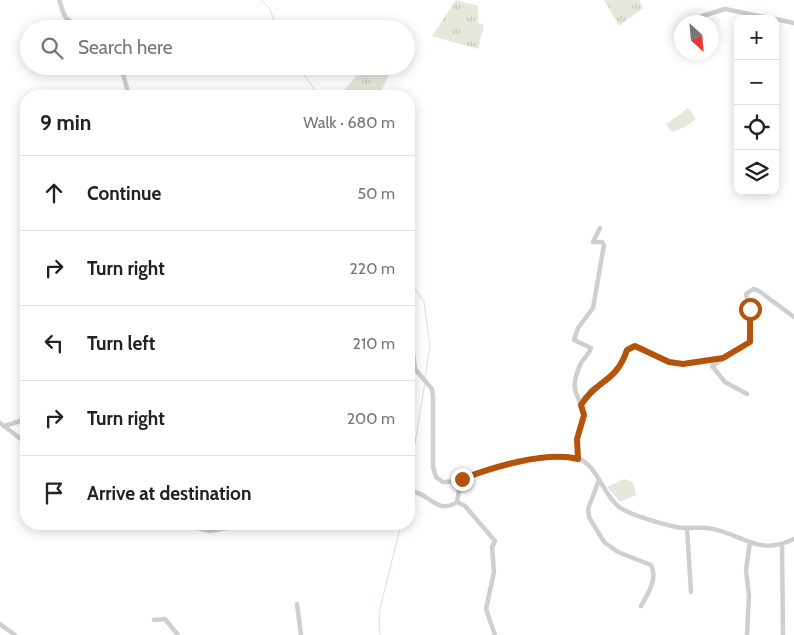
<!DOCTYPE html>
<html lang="en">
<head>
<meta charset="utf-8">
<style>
	:root { --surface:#fff; --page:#f2f2f2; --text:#222; --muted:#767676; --line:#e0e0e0 }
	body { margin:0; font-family:Cabin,sans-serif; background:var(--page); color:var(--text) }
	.controls { position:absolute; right:15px; top:15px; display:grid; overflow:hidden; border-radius:10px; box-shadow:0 2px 12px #0003 }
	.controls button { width:45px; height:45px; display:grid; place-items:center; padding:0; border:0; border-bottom:1px solid var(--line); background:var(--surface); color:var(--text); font:25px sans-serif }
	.compass { position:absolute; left:674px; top:15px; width:45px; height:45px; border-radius:50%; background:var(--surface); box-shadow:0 2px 12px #0003; rotate:154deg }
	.stop { position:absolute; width:15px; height:15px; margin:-11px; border:4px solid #b45309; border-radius:50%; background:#fff }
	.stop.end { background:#b45309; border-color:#fff; box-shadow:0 1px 5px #0008 }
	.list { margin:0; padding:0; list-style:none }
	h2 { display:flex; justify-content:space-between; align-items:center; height:65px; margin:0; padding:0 20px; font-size:21px }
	h2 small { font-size:16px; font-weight:400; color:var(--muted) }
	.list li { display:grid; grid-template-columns:32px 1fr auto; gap:15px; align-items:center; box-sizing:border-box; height:75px; padding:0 20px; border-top:1px solid var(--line) }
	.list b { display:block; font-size:19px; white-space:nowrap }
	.list em { font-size:16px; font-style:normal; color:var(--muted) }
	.icon { flex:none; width:28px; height:28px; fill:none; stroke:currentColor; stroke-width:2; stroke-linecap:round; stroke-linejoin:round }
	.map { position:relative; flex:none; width:794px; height:635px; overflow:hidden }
	.search { position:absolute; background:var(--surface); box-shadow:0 2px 12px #0003; left:20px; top:20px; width:395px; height:55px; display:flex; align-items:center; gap:12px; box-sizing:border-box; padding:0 18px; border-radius:28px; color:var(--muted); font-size:19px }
	.panel { position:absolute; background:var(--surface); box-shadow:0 2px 12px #0003; left:20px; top:90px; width:395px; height:440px; border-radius:20px }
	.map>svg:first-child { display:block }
</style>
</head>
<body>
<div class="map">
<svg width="794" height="635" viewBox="0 0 794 635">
	<defs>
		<pattern id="grass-tufts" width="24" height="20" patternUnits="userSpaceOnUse" patternTransform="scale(1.25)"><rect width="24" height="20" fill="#e4e9dc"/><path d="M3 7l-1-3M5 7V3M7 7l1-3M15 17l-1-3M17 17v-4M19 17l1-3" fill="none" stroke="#c4c8bd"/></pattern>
	</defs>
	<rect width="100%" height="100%" fill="#fff"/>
	<!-- grass -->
	<g fill="url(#grass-tufts)">
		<path d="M456,0L478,6V23L484,25L478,49L432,36Z"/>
		<path d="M604,0H639L643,8L619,26Z"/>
		<path d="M364,66H393L379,96H342L341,94Z"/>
	</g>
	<!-- pitch -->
	<g fill="#e4e9dc">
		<path d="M688,108L696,119L685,127L672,132L666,124Z"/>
		<path d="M624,479L633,482L636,495L620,502L607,487Z"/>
	</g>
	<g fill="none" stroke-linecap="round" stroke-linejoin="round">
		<!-- stream -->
		<g stroke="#cce4eb" stroke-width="1">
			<path d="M261,0L269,8L278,29"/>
			<path d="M298,66L319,96"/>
			<path d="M409,280L424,302L430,346L425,378"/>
			<path d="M409,480L425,382"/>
			<path d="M380,635L379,613L401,524"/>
		</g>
		<!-- minor -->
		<g stroke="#cfcfcf" stroke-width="4.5">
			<path d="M59,0C62,6 62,14 67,19C79,30 108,27 122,26L125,29"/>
			<path d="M775,19L794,23"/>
			<path d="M683,22L725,9L774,19"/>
			<path d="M121,66L129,96"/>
			<path d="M409,323L415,369L432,389L433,396V467L436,477L443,482C456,483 467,476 480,473C505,466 552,451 577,458C598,465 602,494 619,507C630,515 662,524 676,527C686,529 697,527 707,528C739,531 757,558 794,539"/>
			<path d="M747,394L725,382L712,366L750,342L751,318L746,294L753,289L759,291L794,317"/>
			<path d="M581,405L591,390L611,378L618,370L627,350L632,346L669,362L683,364L722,358"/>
			<path d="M0,423L26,443"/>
			<path d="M5,426L26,419"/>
			<path d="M578,459L577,439L585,415C577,392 569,391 580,365C583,358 589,355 591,348L574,340L578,328L593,308L604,245L602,242H593L600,228"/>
			<path d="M599,480L588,509L589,517L604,542L618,552L651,565C658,578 648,594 641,606"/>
			<path d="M409,491C428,491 437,516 457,502L461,479"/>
			<path d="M457,502L465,506L495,541L492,547L494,572L486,609L495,635"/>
			<path d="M182,524L210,531L248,524"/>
			<path d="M687,528L691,592"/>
			<path d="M782,545L783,635"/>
			<path d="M297,604L301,635"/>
			<path d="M154,620L165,619L178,635"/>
			<path d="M0,624L15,635"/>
			<path d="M747,635L749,595L746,570L750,542"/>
		</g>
	</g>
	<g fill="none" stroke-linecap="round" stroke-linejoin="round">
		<!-- route -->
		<path stroke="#b45309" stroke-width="6" d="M462,479C493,467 545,451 578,459L577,439L584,415L581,405C597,379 616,383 627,350L635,346L669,362L683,364L723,358L750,342V309"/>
	</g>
</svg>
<div class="controls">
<button>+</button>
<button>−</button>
<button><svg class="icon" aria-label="locate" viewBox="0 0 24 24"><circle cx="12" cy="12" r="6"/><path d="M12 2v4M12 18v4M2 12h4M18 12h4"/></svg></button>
<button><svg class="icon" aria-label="layers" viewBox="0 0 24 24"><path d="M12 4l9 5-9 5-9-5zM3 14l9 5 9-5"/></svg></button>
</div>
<svg class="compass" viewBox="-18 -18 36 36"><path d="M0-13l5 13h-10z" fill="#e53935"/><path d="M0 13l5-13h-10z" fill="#767676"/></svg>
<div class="stop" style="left:750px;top:309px"></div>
<div class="stop end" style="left:462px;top:479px"></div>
<div class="search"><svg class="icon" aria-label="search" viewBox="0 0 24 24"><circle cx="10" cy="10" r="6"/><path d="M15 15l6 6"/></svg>Search here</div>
<section class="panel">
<h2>9 min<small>Walk · 680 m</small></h2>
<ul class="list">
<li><svg class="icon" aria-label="ahead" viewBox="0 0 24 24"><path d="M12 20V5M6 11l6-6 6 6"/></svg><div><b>Continue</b></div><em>50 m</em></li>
<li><svg class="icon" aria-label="right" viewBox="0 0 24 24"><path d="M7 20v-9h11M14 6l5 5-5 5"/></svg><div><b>Turn right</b></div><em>220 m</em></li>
<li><svg class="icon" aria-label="left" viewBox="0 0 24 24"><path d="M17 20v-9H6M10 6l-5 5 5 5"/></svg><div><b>Turn left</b></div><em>210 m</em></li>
<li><svg class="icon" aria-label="right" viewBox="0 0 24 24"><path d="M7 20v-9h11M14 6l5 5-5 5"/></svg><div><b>Turn right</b></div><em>200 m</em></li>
<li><svg class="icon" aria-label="arrive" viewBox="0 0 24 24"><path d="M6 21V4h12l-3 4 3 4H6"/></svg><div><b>Arrive at destination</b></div></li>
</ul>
</section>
</div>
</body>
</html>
